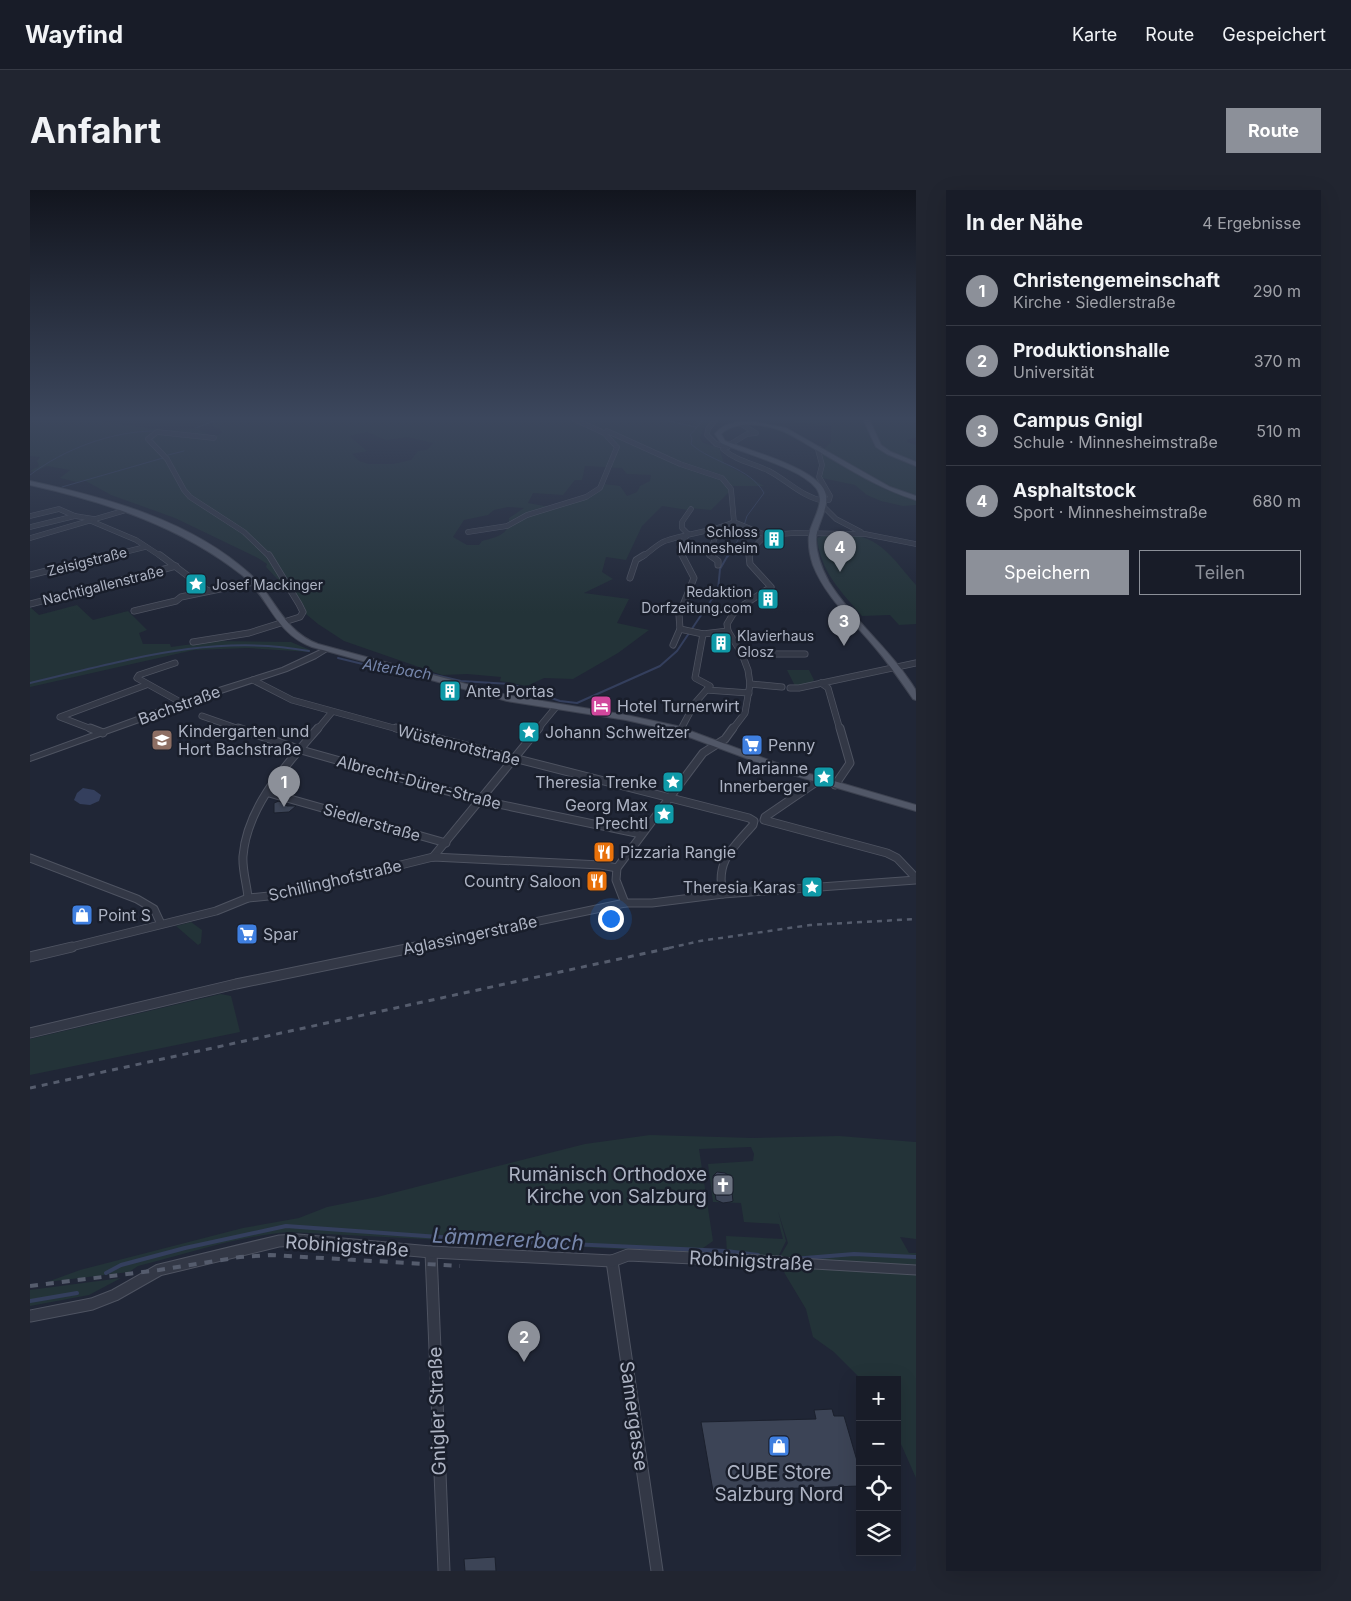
<!DOCTYPE html>
<html lang="de">
<head>
<meta charset="utf-8">
<style>
	:root { --surface:#181c28; --page:#212530; --text:#f1f3f6; --muted:#9fa1a8; --line:#363a45; --accent:#8c9099 }
	body { margin:0; font-family:Inter,sans-serif; background:var(--page); color:var(--text) }
	.controls { position:absolute; right:15px; bottom:15px; display:grid; overflow:hidden; border-radius:0px; box-shadow:0 5px 20px #0002 }
	.controls button { width:45px; height:45px; display:grid; place-items:center; padding:0; border:0; border-bottom:1px solid var(--line); background:var(--surface); color:var(--text); font:25px sans-serif }
	.you { position:absolute; left:580px; top:728px; width:18px; height:18px; margin:-12px; border:4px solid #fff; border-radius:50%; background:#1a73e8; box-shadow:0 0 0 8px #1a73e833 }
	.badge { display:grid; place-items:center; width:32px; height:32px; border-radius:50%; background:var(--accent); color:#fff; font-size:16px; font-weight:700 }
	.pin { position:absolute; translate:-50% -41px; filter:drop-shadow(0 1px 2px #0008) }
	.pin::after { content:''; position:absolute; top:26px; width:18px; height:15px; background:inherit; clip-path:polygon(0 0,100% 0,50% 100%) }
	.list { margin:0; padding:0; list-style:none }
	h2 { display:flex; justify-content:space-between; align-items:center; height:65px; margin:0; padding:0 20px; font-size:21px }
	h2 small { font-size:16px; font-weight:400; color:var(--muted) }
	.list li { display:grid; grid-template-columns:32px 1fr auto; gap:15px; align-items:center; box-sizing:border-box; height:70px; padding:0 20px; border-top:1px solid var(--line) }
	.list b { display:block; font-size:19px; white-space:nowrap }
	.list p { margin:0; font-size:16px; white-space:nowrap; color:var(--muted) }
	.list em { font-size:16px; font-style:normal; color:var(--muted) }
	.actions { display:flex; gap:10px; padding:15px 20px }
	.actions a { flex:1; padding:11px 0; border:1px solid var(--accent); border-radius:0px; text-align:center; font-size:18px; color:var(--accent) }
	.actions .main { background:var(--accent); color:#fff }
	.icon { flex:none; width:28px; height:28px; fill:none; stroke:currentColor; stroke-width:2; stroke-linecap:round; stroke-linejoin:round }
	.map { position:relative; flex:none; width:886px; height:1381px; overflow:hidden; border-radius:0px }
	header { display:flex; align-items:center; gap:30px; box-sizing:border-box; height:70px; padding:0 25px; background:var(--surface); border-bottom:1px solid var(--line) }
	header strong { font-size:24px }
	nav { display:flex; gap:28px; margin-inline-start:auto; font-size:18px }
	.intro { display:flex; align-items:center; justify-content:space-between; box-sizing:border-box; height:120px; padding:0 30px }
	h1 { margin:0; font-size:35px }
	.button { padding:12px 22px; border-radius:0px; background:var(--accent); color:#fff; font-size:18px; font-weight:700 }
	main { display:flex; gap:30px; padding:0 30px }
	aside { flex:1; background:var(--surface); border-radius:0px; box-shadow:0 5px 20px #0002 }
	.map>svg:first-child { display:block }
</style>
</head>
<body>
<header>
<strong>Wayfind</strong>
<nav><a>Karte</a><a>Route</a><a>Gespeichert</a></nav>
</header>
<div class="intro"><h1>Anfahrt</h1><a class="button">Route</a></div>
<main>
<div class="map">
<svg width="886" height="1381" viewBox="0 0 886 1381">
	<rect width="100%" height="100%" fill="#202636"/>
	<!-- green -->
	<g fill="#233338" fill-rule="evenodd">
		<path d="M0,229H56L130,240L168,239L183,247L192,243L189,238L182,236L183,231L190,229H635L662,235L669,229H684L677,239L673,238L670,248L673,253L689,258L694,273L734,296H698L699,302L681,320L660,318L658,320L632,316L612,336L596,370L576,367L572,382L583,389L554,403L599,409L587,433L619,440L588,463L543,489L514,488L497,496L470,491L471,487L437,484L412,485L314,451L288,434L270,419L261,401L253,395L236,377L237,374L228,368L145,328L81,305L54,290L47,292L30,288L40,280L17,276L4,282L0,281L9,276L7,271L10,267L0,266ZM337,242L356,250L378,247L403,253L397,260L388,261L381,270L363,274H339L329,271L322,264L337,261L319,246ZM555,276L592,278L597,284L621,285L620,291L610,296L607,302L597,306L590,296L574,294L572,298L546,312L525,318L498,313L503,303L533,305L545,290H552ZM478,317L494,318L479,328C480,345 466,347 452,351L449,355H437L423,347L434,330L458,325L464,320Z"/>
		<path d="M757,229H833L844,256L857,264L886,277V307L863,299L794,259L801,252V236L756,231Z"/>
		<path d="M839,229H886V247L877,250V252L886,255V273L853,258L847,251Z"/>
		<path d="M791,261L857,300L886,310V315L873,316L851,311L837,305L825,295L792,288Z"/>
		<path d="M823,345C853,349 867,374 886,395V434L869,435L860,425L832,426C811,401 791,383 787,348L792,346Z"/>
		<path d="M47,415L63,430L98,421L117,440L109,443L113,454H140L141,457L185,451L261,452L280,460V462L218,458L164,460L0,497V417L9,425Z"/>
		<path d="M757,480H779L784,490L782,492L765,496Z"/>
		<path d="M161,732L172,740L171,753L168,755L146,736Z"/>
		<path d="M191,804L201,806L210,842L0,885V849Z"/>
		<path d="M620,945L723,948L809,946L886,952V1049L870,1047L879,1063H886V1288L867,1245V1190H832L804,1162L783,1147L776,1119L755,1084L750,1072L751,1065L758,1053L748,1021L756,1051L747,1069L697,1064L696,1046L753,1049L749,1034L714,1032L711,1013L683,1012L678,974L723,971L724,964L721,957L669,959L683,1051L666,1063L259,1042C208,1046 157,1064 108,1076L99,1082L17,1092L50,1080L213,1038L269,1028L297,1017L347,1007L555,954Z"/>
		<path d="M91,1088L59,1105L0,1116V1100Z"/>
	</g>
	<!-- water -->
	<path fill="#343f5d" d="M53,598L64,600L71,605L69,611L60,615L50,614L44,610L47,603Z"/>
	<g fill="none" stroke-linecap="round" stroke-linejoin="round">
		<!-- stream-far2 -->
		<g stroke="#343f5d" stroke-width="1">
			<path d="M630,229L665,237"/>
			<path d="M674,229L660,245L662,248L661,254C682,273 720,277 734,303L717,326L711,345L698,367"/>
			<path d="M166,238L189,229"/>
			<path d="M138,265L154,261"/>
			<path d="M0,285C34,259 82,241 125,241"/>
			<path d="M32,297L133,268"/>
		</g>
		<!-- stream-far1 -->
		<g stroke="#343f5d" stroke-width="2">
			<path d="M308,468L345,477H357"/>
			<path d="M375,478L431,491L481,494L530,511L547,513L630,476L647,461L688,400L690,379L698,365"/>
			<path d="M0,493C95,471 181,443 279,461"/>
		</g>
		<!-- stream -->
		<g stroke="#343f5d" stroke-width="4">
			<path d="M763,1069L824,1064L886,1067"/>
			<path d="M76,1083L91,1075L155,1058L256,1036L451,1050L696,1061L728,1065"/>
			<path d="M0,1111L47,1103"/>
		</g>
	</g>
	<!-- building -->
	<g fill="#3c4456" stroke="#1b202d">
		<path d="M249,611L257,616H266L259,622L244,623V613Z"/>
		<path d="M687,982L695,983L700,986L703,1011L700,1012L693,1013L686,1010L683,986Z"/>
		<path d="M802,1219L804,1226H814L830,1281V1296L683,1301L671,1232L786,1229L784,1220Z"/>
		<path d="M465,1367L466,1381H435L434,1369Z"/>
	</g>
	<g fill="none" stroke-linecap="round" stroke-linejoin="round">
		<!-- pedestrian casing -->
		<g stroke="#4e5361" stroke-width="11">
			<path id="pedestrian" d="M750,1072L886,1080"/>
		</g>
		<!-- minor-far4 casing -->
		<g stroke="#4e5361" stroke-width="5.5">
			<g id="minor-far4">
				<path d="M686,229L678,239L677,245L686,254L698,257"/>
				<path d="M577,241L650,274L692,288L701,299L704,332"/>
				<path d="M184,248L127,242L118,249L137,269L154,300L160,307L214,342L240,367"/>
				<path d="M699,255L717,244L726,243L711,234V231L718,229"/>
				<path d="M696,257L693,259C706,271 723,273 739,281C758,291 772,307 794,311"/>
				<path d="M790,259L788,260L792,275L789,287L800,306L799,310H794"/>
				<path d="M792,315L806,329L831,342"/>
				<path d="M0,326L29,319L45,326"/>
				<path d="M61,331L106,350L132,367"/>
				<path d="M704,332L736,345"/>
				<path d="M0,337L45,326L64,329"/>
				<path d="M438,342L477,336L497,325L556,307L570,298L587,257L574,243L544,229"/>
				<path d="M658,344L652,338V332L661,319"/>
				<path d="M0,348L96,320"/>
				<path d="M75,367L115,357"/>
				<path d="M612,367C620,362 627,354 635,351C658,343 682,342 704,332"/>
				<path d="M653,367L649,357L658,344"/>
				<path d="M682,367L679,365L688,339"/>
				<path d="M719,367L725,356L736,345L765,343L835,344L886,354"/>
			</g>
		</g>
		<!-- minor-far3 casing -->
		<g stroke="#4e5361" stroke-width="7">
			<g id="minor-far3">
				<path d="M130,365L178,401"/>
				<path d="M680,365L688,371V375"/>
				<path d="M0,385L80,365"/>
				<path d="M600,388L606,370L614,365"/>
				<path d="M0,414L146,376"/>
				<path d="M104,421L146,411L151,407L224,392"/>
				<path d="M650,439L673,444L698,441"/>
				<path d="M163,452L219,443L270,427L273,422L269,414L239,365"/>
				<path d="M643,455L650,439L649,425L664,388L652,365"/>
				<path d="M712,464H775"/>
				<path d="M145,473L109,485L107,488L152,513"/>
				<path d="M223,490L262,510L371,540"/>
				<path d="M791,493L798,498L810,540"/>
				<path d="M720,494L752,497"/>
				<path d="M760,498H769L886,473"/>
				<path d="M677,500L719,503"/>
				<path d="M172,526L212,540"/>
				<path d="M651,539L665,513L680,496L665,488L673,444"/>
				<path d="M64,540L30,527L116,495"/>
				<path d="M287,540L302,522"/>
				<path d="M507,540L526,517"/>
				<path d="M702,540L715,523L720,494L718,480L712,464L698,441L697,434L703,424L712,416L741,397L720,374L719,365"/>
			</g>
		</g>
		<!-- minor-far2 casing -->
		<g stroke="#4e5361" stroke-width="9">
			<g id="minor-far2">
				<path d="M60,538L73,543"/>
				<path d="M208,538L271,560L449,610L611,644"/>
				<path d="M366,538L719,628L724,631L723,635C703,658 685,671 693,704"/>
				<path d="M789,590L735,627L734,630L857,663L867,668L886,688"/>
				<path d="M805,595L820,573L810,538"/>
				<path d="M239,603L416,653"/>
				<path d="M403,667L509,538"/>
				<path d="M0,668L107,709L124,719L131,734"/>
				<path d="M218,708C217,694 212,680 213,666C217,616 257,574 288,538"/>
				<path d="M595,713L586,690L587,678L673,563L695,549L703,538"/>
				<path d="M37,758L186,721L218,708L249,705L403,667L571,675L587,678"/>
				<path d="M380,758L595,713H622L693,704L886,690"/>
			</g>
		</g>
		<!-- minor-far1 casing -->
		<g stroke="#4e5361" stroke-width="11">
			<g id="minor-far1">
				<path d="M0,767L42,757"/>
				<path d="M0,843L206,794L386,757"/>
			</g>
		</g>
		<!-- minor casing -->
		<g stroke="#4e5361" stroke-width="13">
			<g id="minor">
				<path d="M401,1062L414,1381"/>
				<path d="M582,1071L627,1381"/>
				<path d="M0,1126L62,1114L85,1105L129,1080L249,1051L268,1050L401,1062L582,1071L598,1065L750,1072"/>
			</g>
		</g>
		<!-- tertiary casing -->
		<g stroke="#4e5361" stroke-width="2">
			<path id="tertiary" d="M297,457L299,458V460L286,468L257,481L182,506L0,571V566L176,502L252,478Z"/>
		</g>
		<!-- primary casing -->
		<g stroke="#3d4250" stroke-width="2">
			<g id="primary">
				<path d="M833,229H839L851,255L861,262L886,272V276L857,264L846,257Z"/>
				<path d="M719,231L756,238L860,297L886,306V310C849,299 816,277 783,258C773,252 761,244 750,240C733,234 705,230 691,244L695,251C721,261 773,275 791,295C805,312 787,331 786,349C786,364 792,379 799,392C819,424 849,450 872,480C876,486 881,492 885,499C886,502 886,506 886,510L883,509C870,490 857,471 842,454C821,429 795,406 783,375C780,366 778,355 779,345C781,331 797,312 786,298C771,278 715,264 691,253L685,244C694,233 705,232 719,231Z"/>
				<path d="M0,291C77,308 160,330 220,384C246,408 252,440 288,454L477,505L596,525L647,536L763,579L886,615V621L756,583L640,540L596,530L477,511L282,457C244,443 240,408 212,385C150,336 76,312 0,295Z"/>
			</g>
		</g>
		<!-- pedestrian -->
		<use href="#pedestrian" stroke="#333846" stroke-width="9"/>
		<!-- minor-far4 -->
		<use href="#minor-far4" stroke="#333846" stroke-width="4.5"/>
		<!-- minor-far3 -->
		<use href="#minor-far3" stroke="#333846" stroke-width="5.5"/>
		<!-- minor-far2 -->
		<use href="#minor-far2" stroke="#333846" stroke-width="7"/>
		<!-- minor-far1 -->
		<use href="#minor-far1" stroke="#333846" stroke-width="9"/>
		<!-- minor -->
		<use href="#minor" stroke="#333846" stroke-width="11"/>
		<!-- tertiary -->
		<use href="#tertiary" fill="#333846" fill-rule="evenodd"/>
		<!-- primary -->
		<use href="#primary" fill="#515767" fill-rule="evenodd"/>
		<!-- rail-far2 -->
		<path stroke="#555c6d" stroke-width="2.5" stroke-dasharray="5 5" stroke-linecap="butt" d="M639,758L670,751L780,735L886,729"/>
		<!-- rail-far1 -->
		<path stroke="#555c6d" stroke-width="3" stroke-dasharray="6 6" stroke-linecap="butt" d="M0,898L644,757"/>
		<!-- rail -->
		<path stroke="#555c6d" stroke-width="4" stroke-dasharray="8 8" stroke-linecap="butt" d="M0,1096L129,1080L210,1067L240,1065L430,1076"/>
	</g>
	<!-- sky -->
	<linearGradient id="sky" x2="0" y2="1"><stop stop-color="#12151e"/><stop offset="0.54" stop-color="#3c475d"/><stop offset="1" stop-color="#3c475d" stop-opacity="0"/></linearGradient>
	<rect width="886" height="423" fill="url(#sky)"/>
	<!-- icons -->
	<defs>
		<g id="building-square" transform="scale(1.125)"><rect x="-9" y="-9" width="18" height="18" rx="4" fill="#0f9aa8" stroke="#191e2b"/><path d="M-4-6H4V6H1V3H-1V6H-4ZM-2.5-4.3h1.7v1.8h-1.7ZM.8-4.3h1.7v1.8H.8ZM-2.5-1h1.7V.8h-1.7ZM.8-1h1.7V.8H.8Z" fill="#fff"/></g>
		<g id="sight-square" transform="scale(1.125)"><rect x="-9" y="-9" width="18" height="18" rx="4" fill="#0f9aa8" stroke="#191e2b"/><path d="M0-6L1.8-2.2L6-1.7L2.9 1.2L3.7 5.4L0 3.3L-3.7 5.4L-2.9 1.2L-6-1.7L-1.8-2.2Z" fill="#fff"/></g>
		<g id="hotel-square" transform="scale(1.125)"><rect x="-9" y="-9" width="18" height="18" rx="4" fill="#d1479c" stroke="#191e2b"/><path d="M-6-4.5h1.5V1H6V5H4.5V3h-9V5H-6ZM-4 0a1.8 1.8 0 1 1 3.6 0ZM.5 0V-2.5h3Q6-2.5 6 0Z" fill="#fff"/></g>
		<g id="school-square" transform="scale(1.125)"><rect x="-9" y="-9" width="18" height="18" rx="4" fill="#8d6e63" stroke="#191e2b"/><path d="M0-5L7-2L0 1L-7-2ZM-4 1L0 2.5L4 1V4Q0 6-4 4Z" fill="#fff"/></g>
		<g id="supermarket-square" transform="scale(1.125)"><rect x="-9" y="-9" width="18" height="18" rx="4" fill="#3f7fe0" stroke="#191e2b"/><path d="M-6-5.5h2.5l.6 2H6L4.5 2H-2.5L-4.4-4H-6ZM-1.5 3.2a1.3 1.3 0 1 0 .1 0ZM3 3.2a1.3 1.3 0 1 0 .1 0Z" fill="#fff"/></g>
		<g id="restaurant-square" transform="scale(1.125)"><rect x="-9" y="-9" width="18" height="18" rx="4" fill="#e8710a" stroke="#191e2b"/><path d="M-5-6h1v4h1v-4h1v4h1v-4h1v5L-1.5 .5V6h-2V.5L-5-1ZM5-6V6H3V1.5H1.5Q1.5-4 5-6Z" fill="#fff"/></g>
		<g id="shop-square" transform="scale(1.125)"><rect x="-9" y="-9" width="18" height="18" rx="4" fill="#3f7fe0" stroke="#191e2b"/><path d="M-5-2.5h2.3a2.7 3.5 0 0 1 5.4 0H5L5.5 6h-11ZM-1.5-2.5h3a1.5 2.3 0 0 0-3 0Z" fill="#fff"/></g>
		<g id="church-square" transform="scale(1.125)"><rect x="-9" y="-9" width="18" height="18" rx="4" fill="#6b7280" stroke="#191e2b"/><path d="M-1.2-6h2.4v3.5h3.3v2.4h-3.3V6h-2.4V-.1h-3.3v-2.4h3.3Z" fill="#fff"/></g>
	</defs>
	<g fill-rule="evenodd">
		<use href="#building-square" x="744" y="349"/>
		<use href="#sight-square" x="166" y="394"/>
		<use href="#building-square" x="738" y="409"/>
		<use href="#building-square" x="691" y="453"/>
		<use href="#building-square" x="420" y="501"/>
		<use href="#hotel-square" x="571" y="516"/>
		<use href="#sight-square" x="499" y="542"/>
		<use href="#school-square" x="132" y="550"/>
		<use href="#supermarket-square" x="722" y="555"/>
		<use href="#sight-square" x="794" y="587"/>
		<use href="#sight-square" x="643" y="592"/>
		<use href="#sight-square" x="634" y="624"/>
		<use href="#restaurant-square" x="574" y="662"/>
		<use href="#restaurant-square" x="567" y="691"/>
		<use href="#sight-square" x="782" y="697"/>
		<use href="#shop-square" x="52" y="725"/>
		<use href="#supermarket-square" x="217" y="744"/>
		<use href="#church-square" x="693" y="995"/>
		<use href="#shop-square" x="749" y="1256"/>
	</g>
	<g text-anchor="middle" dominant-baseline="central" stroke-width="5" stroke-linejoin="round" paint-order="stroke">
		<!-- far-poi labels -->
		<g font-size="14" fill="#adb3c3" stroke="#191e2b" text-anchor="end">
			<text x="728" y="341">Schloss<tspan x="728" dy="16">Minnesheim</tspan></text>
			<text x="182" y="394" text-anchor="start">Josef Mackinger</text>
			<text x="722" y="401">Redaktion<tspan x="722" dy="16">Dorfzeitung.com</tspan></text>
			<text x="707" y="445" text-anchor="start">Klavierhaus<tspan x="707" dy="16">Glosz</tspan></text>
		</g>
		<!-- far-street labels -->
		<g font-size="14" fill="#adb3c3" stroke="#191e2b">
			<text transform="translate(57 371) rotate(-14)">Zeisigstraße</text>
			<text transform="translate(73 395) rotate(-14)">Nachtigallenstraße</text>
		</g>
		<!-- far-water labels -->
		<g font-size="15" font-style="italic" fill="#7686ab" stroke="#191e2b">
			<text transform="translate(367 479) rotate(9)">Alterbach</text>
		</g>
		<!-- poi labels -->
		<g font-size="16" fill="#adb3c3" stroke="#191e2b" text-anchor="start">
			<text x="436" y="501">Ante Portas</text>
			<text x="587" y="516">Hotel Turnerwirt</text>
			<text x="148" y="541">Kindergarten und<tspan x="148" dy="18">Hort Bachstraße</tspan></text>
			<text x="515" y="542">Johann Schweitzer</text>
			<text x="738" y="555">Penny</text>
			<text x="778" y="578" text-anchor="end">Marianne<tspan x="778" dy="18">Innerberger</tspan></text>
			<text x="627" y="592" text-anchor="end">Theresia Trenke</text>
			<text x="618" y="615" text-anchor="end">Georg Max<tspan x="618" dy="18">Prechtl</tspan></text>
			<text x="590" y="662">Pizzaria Rangie</text>
			<text x="551" y="691" text-anchor="end">Country Saloon</text>
			<text x="766" y="697" text-anchor="end">Theresia Karas</text>
			<text x="68" y="725">Point S</text>
			<text x="233" y="744">Spar</text>
		</g>
		<!-- street labels -->
		<g font-size="16" fill="#adb3c3" stroke="#191e2b">
			<text transform="translate(149 515) rotate(-20)">Bachstraße</text>
			<text transform="translate(429 555) rotate(14)">Wüstenrotstraße</text>
			<text transform="translate(389 592) rotate(15)">Albrecht-Dürer-Straße</text>
			<text transform="translate(342 632) rotate(16)">Siedlerstraße</text>
			<text transform="translate(305 690) rotate(-13)">Schillinghofstraße</text>
			<text transform="translate(440 745) rotate(-12)">Aglassingerstraße</text>
		</g>
		<!-- near-poi labels -->
		<g font-size="19" fill="#adb3c3" stroke="#191e2b" text-anchor="end">
			<text x="677" y="984">Rumänisch Orthodoxe<tspan x="677" dy="22">Kirche von Salzburg</tspan></text>
			<text x="749" y="1282" text-anchor="middle">CUBE Store<tspan x="749" dy="22">Salzburg Nord</tspan></text>
		</g>
		<!-- near-street labels -->
		<g font-size="19" fill="#adb3c3" stroke="#191e2b">
			<text transform="translate(317 1056) rotate(4)">Robinigstraße</text>
			<text transform="translate(721 1071) rotate(3)">Robinigstraße</text>
			<text transform="translate(407 1221) rotate(-92)">Gnigler Straße</text>
			<text transform="translate(604 1226) rotate(82)">Samergasse</text>
		</g>
		<!-- near-water labels -->
		<g font-size="21" font-style="italic" fill="#7686ab" stroke="#191e2b">
			<text transform="translate(478 1049) rotate(3)">Lämmererbach</text>
		</g>
	</g>
</svg>
<div class="controls">
<button>+</button>
<button>−</button>
<button><svg class="icon" aria-label="locate" viewBox="0 0 24 24"><circle cx="12" cy="12" r="6"/><path d="M12 2v4M12 18v4M2 12h4M18 12h4"/></svg></button>
<button><svg class="icon" aria-label="layers" viewBox="0 0 24 24"><path d="M12 4l9 5-9 5-9-5zM3 14l9 5 9-5"/></svg></button>
</div>
<div class="you"></div>
<div class="pin badge" style="left:254px;top:617px">1</div>
<div class="pin badge" style="left:494px;top:1172px">2</div>
<div class="pin badge" style="left:814px;top:456px">3</div>
<div class="pin badge" style="left:810px;top:382px">4</div>
</div>
<aside>
<h2>In der Nähe<small>4 Ergebnisse</small></h2>
<ul class="list">
<li><span class="badge">1</span><div><b>Christengemeinschaft</b><p>Kirche · Siedlerstraße</p></div><em>290 m</em></li>
<li><span class="badge">2</span><div><b>Produktionshalle</b><p>Universität</p></div><em>370 m</em></li>
<li><span class="badge">3</span><div><b>Campus Gnigl</b><p>Schule · Minnesheimstraße</p></div><em>510 m</em></li>
<li><span class="badge">4</span><div><b>Asphaltstock</b><p>Sport · Minnesheimstraße</p></div><em>680 m</em></li>
</ul>
<div class="actions"><a class="main">Speichern</a><a>Teilen</a></div>
</aside>
</main>
</body>
</html>
